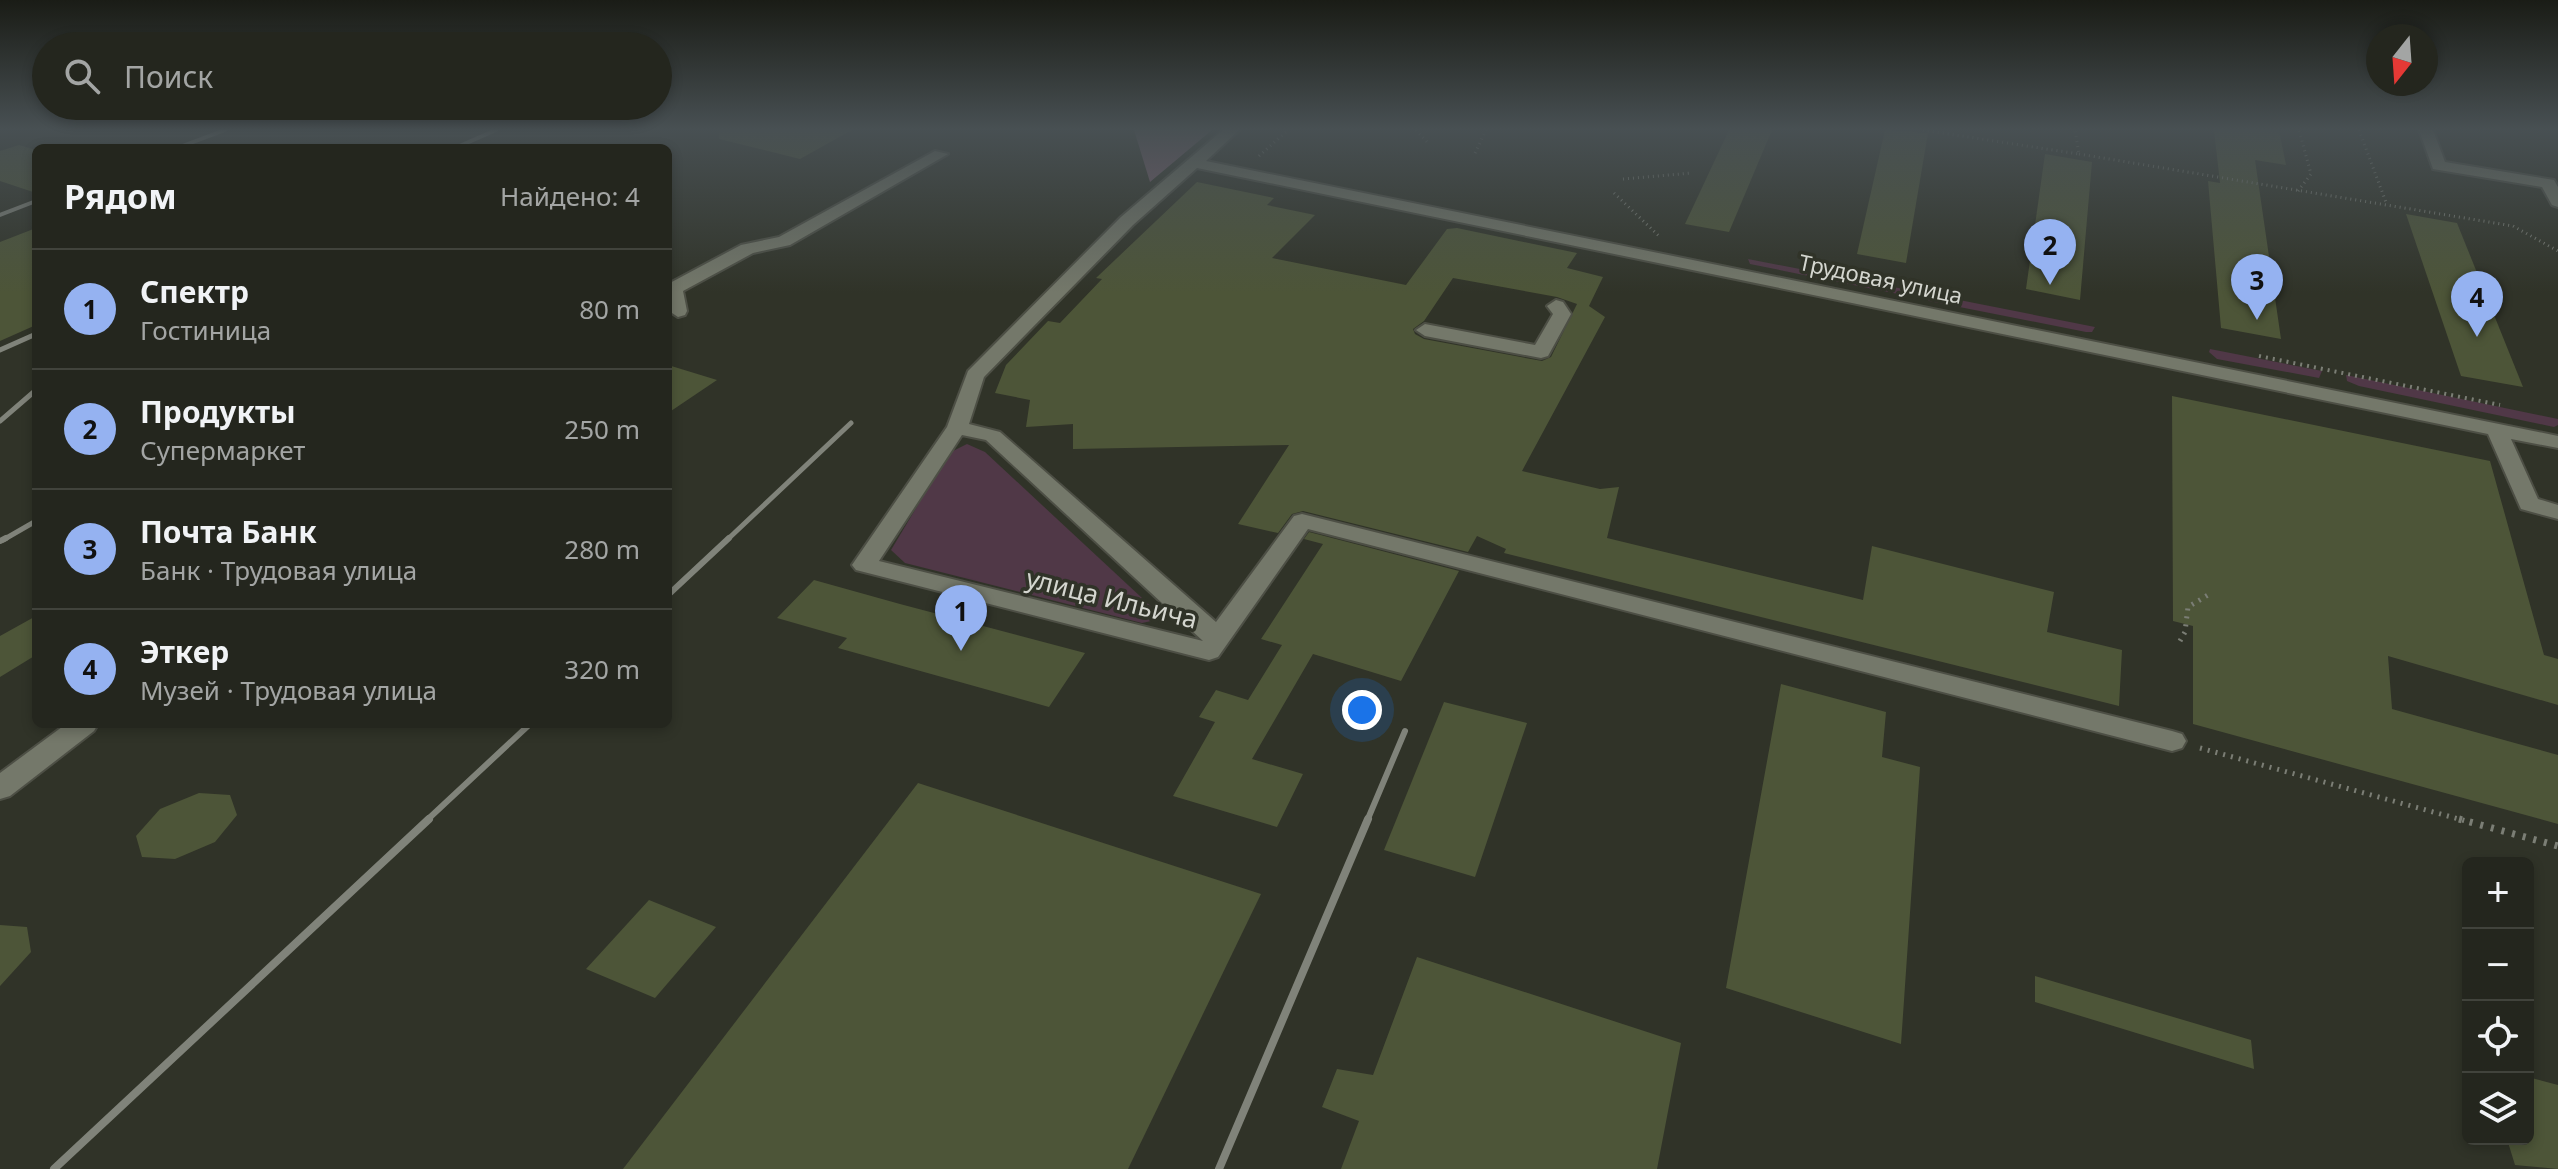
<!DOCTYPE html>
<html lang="ru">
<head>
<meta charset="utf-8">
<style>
	:root { --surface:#24261e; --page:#2c2e27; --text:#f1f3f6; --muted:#a3a5a4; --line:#41433c; --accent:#95b2f1 }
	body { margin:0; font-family:"Noto Sans",sans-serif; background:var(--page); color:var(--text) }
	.controls { position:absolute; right:24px; bottom:24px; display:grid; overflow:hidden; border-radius:12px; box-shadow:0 4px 12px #0003 }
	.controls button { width:72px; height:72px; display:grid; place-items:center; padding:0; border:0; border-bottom:2px solid var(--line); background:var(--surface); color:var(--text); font:40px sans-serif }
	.compass { position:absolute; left:2366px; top:24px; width:72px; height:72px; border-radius:50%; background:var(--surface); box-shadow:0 4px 12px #0003; rotate:197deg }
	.you { position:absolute; left:1362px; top:710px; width:28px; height:28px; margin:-20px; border:6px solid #fff; border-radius:50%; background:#1a73e8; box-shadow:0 0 0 12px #1a73e833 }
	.badge { display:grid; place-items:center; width:52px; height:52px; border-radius:50%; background:var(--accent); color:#111; font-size:26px; font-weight:700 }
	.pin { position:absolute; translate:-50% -66px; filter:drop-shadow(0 2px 4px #0008) }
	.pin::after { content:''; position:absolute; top:42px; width:28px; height:24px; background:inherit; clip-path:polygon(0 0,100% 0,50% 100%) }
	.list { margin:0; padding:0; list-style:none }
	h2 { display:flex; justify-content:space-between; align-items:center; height:104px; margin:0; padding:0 32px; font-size:34px }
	h2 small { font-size:26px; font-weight:400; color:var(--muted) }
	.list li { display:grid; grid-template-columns:52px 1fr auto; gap:24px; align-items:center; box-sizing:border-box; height:120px; padding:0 32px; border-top:2px solid var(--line) }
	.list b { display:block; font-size:30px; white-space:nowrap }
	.list p { margin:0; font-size:26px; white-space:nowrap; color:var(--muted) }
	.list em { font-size:26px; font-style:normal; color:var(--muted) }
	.icon { flex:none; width:44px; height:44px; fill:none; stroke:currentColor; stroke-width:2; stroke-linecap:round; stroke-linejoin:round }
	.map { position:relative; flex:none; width:2558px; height:1169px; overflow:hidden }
	.search { position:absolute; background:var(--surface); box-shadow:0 4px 12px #0003; left:32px; top:32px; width:640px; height:88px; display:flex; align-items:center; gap:20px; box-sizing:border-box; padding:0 28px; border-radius:44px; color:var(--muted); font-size:30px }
	.panel { position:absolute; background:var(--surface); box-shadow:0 4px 12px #0003; left:32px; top:144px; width:640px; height:584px; border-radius:12px }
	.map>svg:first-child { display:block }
</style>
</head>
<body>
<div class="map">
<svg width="2558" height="1169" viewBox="0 0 2558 1169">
	<rect width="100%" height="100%" fill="#303328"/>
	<!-- green -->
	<g fill="#503847">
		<path d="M1748,259L1914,291L1912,294H1898L1750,264Z"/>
		<path d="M1924,293L2095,327L2092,332H2086L1929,301Z"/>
		<path d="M2210,349L2322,371L2319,378L2217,359L2209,352Z"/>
		<path d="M2346,375L2558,419V425L2554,427L2359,386L2347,381Z"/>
		<path d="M967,444L985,452L1156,611V620L1142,623L905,563L891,550L949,453Z"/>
	</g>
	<!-- forest -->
	<path fill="#7c5f71" d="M1134,130H1212L1150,182Z"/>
	<!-- building -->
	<g fill="#4d5538" fill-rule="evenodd">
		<path d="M720,130H852L800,159L719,139Z"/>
		<path d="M1729,130H1772L1729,232L1685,224Z"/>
		<path d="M1885,130L1928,133L1906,263L1857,254Z"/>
		<path d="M2214,130H2279L2286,165L2255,160L2281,339L2221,328L2208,181L2220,183Z"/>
		<path d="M19,145L36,150V193L0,181V151Z"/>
		<path d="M2045,154L2092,162L2080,300L2026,289Z"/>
		<path d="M1197,182L1274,198L1267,205L1315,215L1272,258L1406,285L1447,229L1457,228L1577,253L1567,268L1603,277L1589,306L1605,317L1522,471L1600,489L1619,487L1607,538L1863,600L1872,546L2054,592L2047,632L2122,650L2119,706L1504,553L1506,549L1477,536L1468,552L1303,511L1292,514L1278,533L1238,524L1289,445L1073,449V424L1026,427L1030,400L995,393L1006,365L1048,321L1060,323L1102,279L1096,278ZM1453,278L1557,297L1577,304L1551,357L1542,361L1424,339L1415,334L1413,329L1424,321Z"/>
		<path d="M2406,214L2457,223L2523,387L2461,376Z"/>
		<path d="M36,228V325L0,341V242Z"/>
		<path d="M668,365L717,380L668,413Z"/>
		<path d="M2172,396L2490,461L2544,655L2558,659V705L2388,656L2392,709L2558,755V824L2193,724V626L2173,621Z"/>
		<path d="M1309,532L1459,571L1401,681L1313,654L1252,759L1303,774L1277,827L1173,796L1215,722L1199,717L1216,690L1248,700L1282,645L1261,639L1323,544L1304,539Z"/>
		<path d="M814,580L900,604L1085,653L1049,707L838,648L847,638L777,618Z"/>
		<path d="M36,616V655L0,677V636Z"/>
		<path d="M1781,684L1886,712L1882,757L1920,767L1901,1044L1726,988Z"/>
		<path d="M1444,702L1527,723L1475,877L1384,850Z"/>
		<path d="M918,783L1261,894L1128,1169H623Z"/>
		<path d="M199,793L230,795L237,815L215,842L175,859L142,857L136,836L160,809Z"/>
		<path d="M649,900L716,927L655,998L586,969Z"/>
		<path d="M0,925L27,927L31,952L0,986Z"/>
		<path d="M1417,957L1681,1043L1657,1169H1341L1359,1121L1322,1107L1337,1069L1373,1075Z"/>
		<path d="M2035,976L2251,1040L2254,1069L2035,1002Z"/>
		<path d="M2528,1077L2558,1085V1169L2515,1165L2507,1139H2528Z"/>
	</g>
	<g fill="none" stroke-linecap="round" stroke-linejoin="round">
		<!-- minor casing -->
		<g stroke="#4d4f45" stroke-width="4">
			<g id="minor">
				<path d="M1223,130H1239L1206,161L2558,436V448L2511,439L2538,499L2558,505V519L2521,509L2488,434L1197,168L1133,225L984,377L969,424L1000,432L1216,622L1294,516L1302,514L2172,731L2182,734L2186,741L2182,748L2172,751L1308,529L1218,657L1209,660L856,570L852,565L947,427L968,371L1121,217ZM962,435L986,440L1203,641L879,561Z"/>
				<path d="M2419,130H2433L2445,162L2554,180L2558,187V207L2552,205L2542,187L2433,169Z"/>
				<path d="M935,151L948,154L790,245L753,253L683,291L687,311L685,315L678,317L669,311L668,284L741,245L779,237Z"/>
				<path d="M1556,300L1563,302L1571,314L1548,356L1541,358L1425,336L1416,330L1425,324L1535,345L1553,314L1547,306Z"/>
				<path d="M66,724H98L94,731L10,796L0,799V773Z"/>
			</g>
		</g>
		<!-- path-far3 -->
		<g stroke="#7b7e75" stroke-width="3" stroke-dasharray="1 4" stroke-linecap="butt">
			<path d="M1416,130L1429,144"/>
			<path d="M1923,130L2079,154L2075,130"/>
			<path d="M2359,130L2387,205"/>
			<path d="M1475,153L1486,130"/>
			<path d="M2079,154L2513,226L2558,251"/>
			<path d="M1259,156L1288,130"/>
			<path d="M1623,179L1692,173"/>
			<path d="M2298,191L2311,174L2299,130"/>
			<path d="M1614,193L1660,237"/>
		</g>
		<!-- path-far2 -->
		<path stroke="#7b7e75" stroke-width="4" stroke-dasharray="2 5" stroke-linecap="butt" d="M2259,356L2500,405"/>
		<!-- path-far1 -->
		<g stroke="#7b7e75" stroke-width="5" stroke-dasharray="2 6" stroke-linecap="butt">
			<path d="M2180,641L2185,632L2188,607L2208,595"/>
			<path d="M2200,748L2466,821"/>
		</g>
		<!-- path -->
		<path stroke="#7b7e75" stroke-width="7" stroke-dasharray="3 8" stroke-linecap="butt" d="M2459,819L2558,846"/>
		<!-- minor -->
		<use href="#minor" fill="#74786a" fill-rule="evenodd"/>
		<!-- rail-far3 -->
		<g stroke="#80837a" stroke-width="4">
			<path d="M177,148L225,130"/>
			<path d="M455,148L496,130"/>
			<path d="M0,215L36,201"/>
		</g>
		<!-- rail-far2 -->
		<g stroke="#80837a" stroke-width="5">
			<path d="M0,350L36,334"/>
			<path d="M0,421L36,390"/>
			<path d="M3,540L36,521"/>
			<path d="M727,540L851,423"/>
		</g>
		<!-- rail-far1 -->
		<g stroke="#80837a" stroke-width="6">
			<path d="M0,541L6,538"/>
			<path d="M668,595L729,538"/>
			<path d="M426,821L530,724"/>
			<path d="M1367,821L1405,731"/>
		</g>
		<!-- rail -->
		<g stroke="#80837a" stroke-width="8">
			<path d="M54,1169L429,819"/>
			<path d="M1219,1169L1368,819"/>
		</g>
	</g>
	<!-- sky -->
	<linearGradient id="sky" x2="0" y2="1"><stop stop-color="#1a1c16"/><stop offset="0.44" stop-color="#485053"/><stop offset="1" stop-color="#485053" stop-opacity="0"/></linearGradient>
	<rect width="2558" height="293" fill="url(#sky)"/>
	<g text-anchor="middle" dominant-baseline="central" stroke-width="7" stroke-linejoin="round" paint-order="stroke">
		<!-- far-street labels -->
		<g font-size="22" fill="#d4d6cf" stroke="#303328">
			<text transform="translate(1881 278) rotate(12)">Трудовая улица</text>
		</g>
		<!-- street labels -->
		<g font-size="26" fill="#d4d6cf" stroke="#303328">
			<text transform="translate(1112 598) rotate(14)">улица Ильича</text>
		</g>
	</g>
</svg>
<div class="controls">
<button>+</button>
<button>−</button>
<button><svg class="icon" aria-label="locate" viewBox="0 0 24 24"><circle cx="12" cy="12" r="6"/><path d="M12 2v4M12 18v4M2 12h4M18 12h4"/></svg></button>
<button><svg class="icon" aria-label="layers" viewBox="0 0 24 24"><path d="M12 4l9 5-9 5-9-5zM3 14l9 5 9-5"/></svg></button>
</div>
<svg class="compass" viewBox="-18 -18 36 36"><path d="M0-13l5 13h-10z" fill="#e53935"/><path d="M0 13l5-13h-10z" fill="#a3a5a4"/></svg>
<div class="you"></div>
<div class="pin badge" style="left:961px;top:651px">1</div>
<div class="pin badge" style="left:2050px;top:285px">2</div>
<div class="pin badge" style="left:2257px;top:320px">3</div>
<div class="pin badge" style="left:2477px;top:337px">4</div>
<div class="search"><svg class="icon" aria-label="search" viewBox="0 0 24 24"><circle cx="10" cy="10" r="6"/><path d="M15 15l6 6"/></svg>Поиск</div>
<section class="panel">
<h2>Рядом<small>Найдено: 4</small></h2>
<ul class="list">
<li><span class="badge">1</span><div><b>Спектр</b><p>Гостиница</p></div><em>80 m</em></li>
<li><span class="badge">2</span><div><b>Продукты</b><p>Супермаркет</p></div><em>250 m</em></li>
<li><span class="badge">3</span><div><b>Почта Банк</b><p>Банк · Трудовая улица</p></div><em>280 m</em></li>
<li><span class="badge">4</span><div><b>Эткер</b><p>Музей · Трудовая улица</p></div><em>320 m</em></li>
</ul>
</section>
</div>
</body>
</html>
